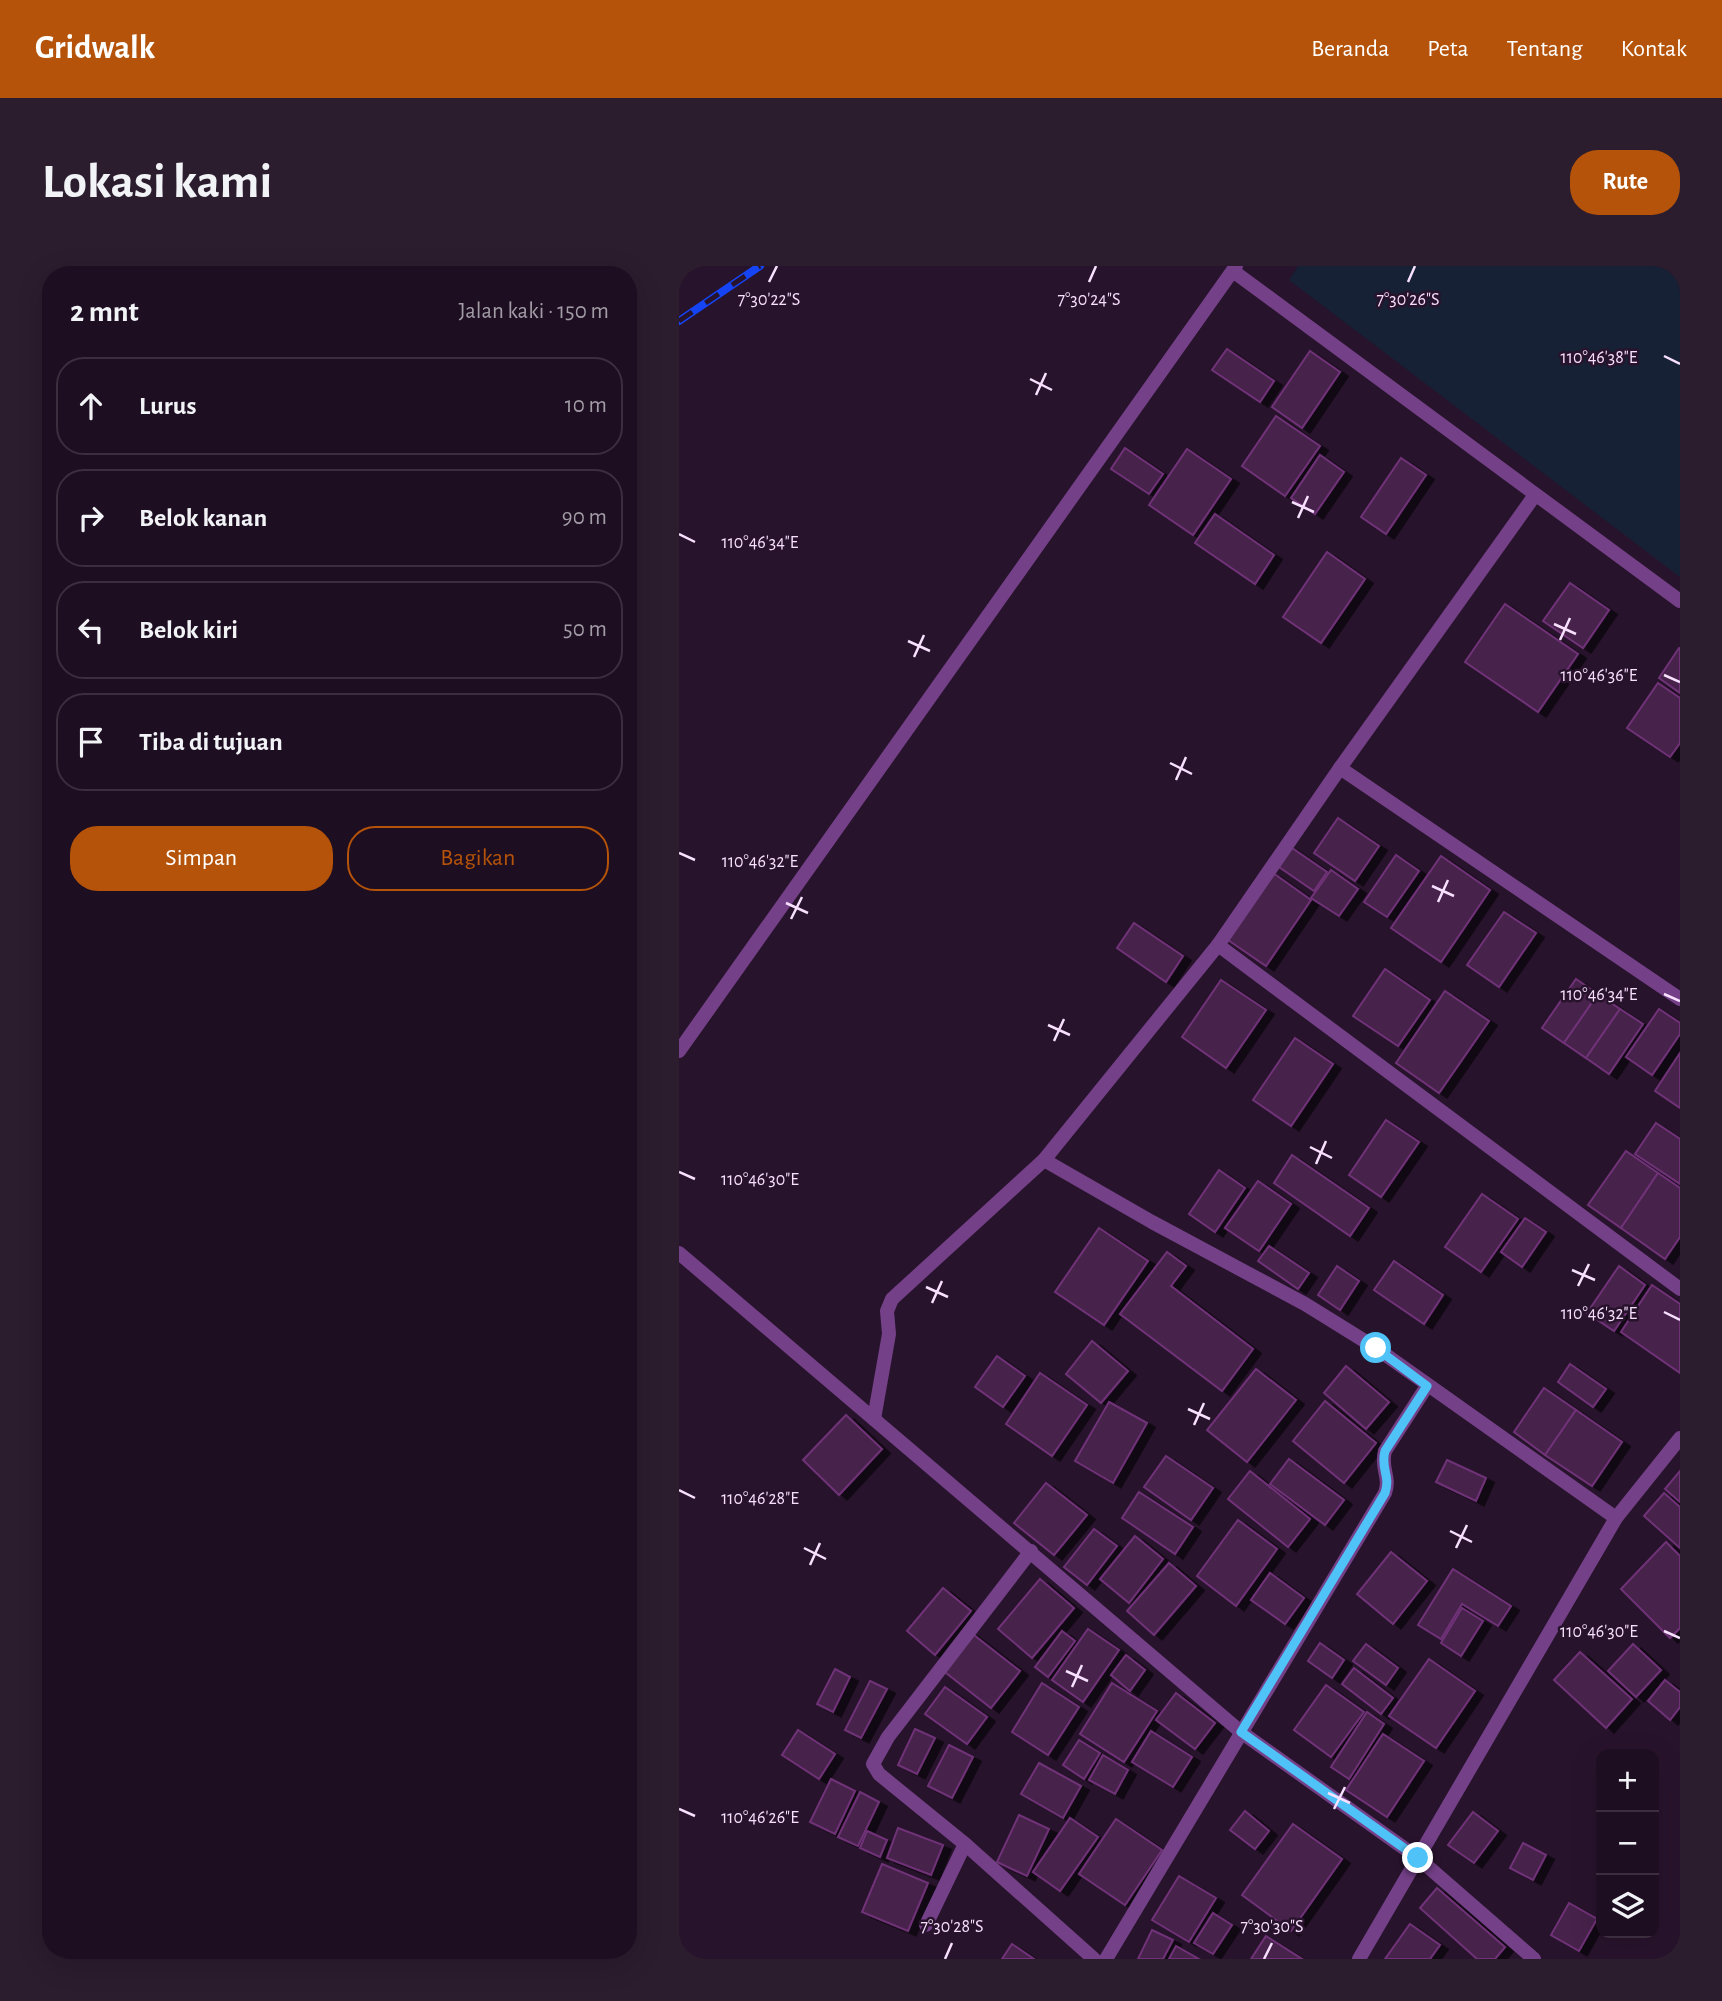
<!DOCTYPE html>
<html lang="id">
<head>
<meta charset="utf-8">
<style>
	:root { --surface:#1e0e21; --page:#2b1c2e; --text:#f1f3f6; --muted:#a19ca5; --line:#3c2e3f; --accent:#b45309 }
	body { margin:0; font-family:"Alegreya Sans",sans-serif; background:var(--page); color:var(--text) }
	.controls { position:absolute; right:21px; bottom:21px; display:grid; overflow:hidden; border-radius:14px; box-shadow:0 7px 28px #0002 }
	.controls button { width:63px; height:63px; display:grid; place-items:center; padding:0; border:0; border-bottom:2px solid var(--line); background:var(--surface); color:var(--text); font:35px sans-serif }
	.stop { position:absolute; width:21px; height:21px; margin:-16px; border:5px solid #4fc3f7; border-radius:50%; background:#fff }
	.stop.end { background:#4fc3f7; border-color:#fff; box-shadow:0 2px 7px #0008 }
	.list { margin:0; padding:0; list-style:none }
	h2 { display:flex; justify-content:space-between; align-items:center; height:91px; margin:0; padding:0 28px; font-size:30px }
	h2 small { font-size:23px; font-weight:400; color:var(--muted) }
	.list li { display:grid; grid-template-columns:46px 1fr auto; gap:21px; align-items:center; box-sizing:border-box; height:98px; margin:0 14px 14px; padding:0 14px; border:2px solid var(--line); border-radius:28px }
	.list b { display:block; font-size:26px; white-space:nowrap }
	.list em { font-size:23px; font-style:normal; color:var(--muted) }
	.actions { display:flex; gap:14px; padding:21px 28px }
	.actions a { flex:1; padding:16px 0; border:2px solid var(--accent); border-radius:28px; text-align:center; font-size:24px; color:var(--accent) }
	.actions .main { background:var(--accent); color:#fff }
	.icon { flex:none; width:38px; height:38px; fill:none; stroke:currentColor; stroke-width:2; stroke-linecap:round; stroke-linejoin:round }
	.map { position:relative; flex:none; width:1001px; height:1693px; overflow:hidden; border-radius:28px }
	header { display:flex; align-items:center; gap:42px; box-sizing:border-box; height:98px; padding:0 35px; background:var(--accent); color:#fff }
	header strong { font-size:33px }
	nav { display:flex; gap:38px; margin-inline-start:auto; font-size:24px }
	.intro { display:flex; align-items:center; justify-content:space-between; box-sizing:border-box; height:168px; padding:0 42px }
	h1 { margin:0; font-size:49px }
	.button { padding:18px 32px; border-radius:28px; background:var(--accent); color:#fff; font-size:24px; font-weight:700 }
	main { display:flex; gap:42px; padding:0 42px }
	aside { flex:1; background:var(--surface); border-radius:28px; box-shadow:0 7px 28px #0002 }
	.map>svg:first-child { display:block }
</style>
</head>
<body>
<header>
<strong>Gridwalk</strong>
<nav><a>Beranda</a><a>Peta</a><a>Tentang</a><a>Kontak</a></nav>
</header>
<div class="intro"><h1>Lokasi kami</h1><a class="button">Rute</a></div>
<main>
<aside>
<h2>2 mnt<small>Jalan kaki · 150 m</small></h2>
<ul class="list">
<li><svg class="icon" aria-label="ahead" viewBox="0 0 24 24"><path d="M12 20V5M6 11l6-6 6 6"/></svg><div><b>Lurus</b></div><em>10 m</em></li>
<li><svg class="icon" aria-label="right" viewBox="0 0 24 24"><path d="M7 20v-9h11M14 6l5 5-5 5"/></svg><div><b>Belok kanan</b></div><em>90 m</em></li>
<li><svg class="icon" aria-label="left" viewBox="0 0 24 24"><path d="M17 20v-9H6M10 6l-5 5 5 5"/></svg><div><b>Belok kiri</b></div><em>50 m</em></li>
<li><svg class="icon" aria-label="arrive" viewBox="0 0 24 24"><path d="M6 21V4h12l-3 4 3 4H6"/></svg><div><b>Tiba di tujuan</b></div></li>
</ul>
<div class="actions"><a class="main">Simpan</a><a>Bagikan</a></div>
</aside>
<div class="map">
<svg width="1001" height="1693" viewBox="0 0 1001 1693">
	<defs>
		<filter id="shadow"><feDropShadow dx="8" dy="4.5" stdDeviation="0" flood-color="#0009"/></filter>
	</defs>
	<rect width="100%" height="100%" fill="#28132c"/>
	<!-- green -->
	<path fill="#162135" d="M619,0H1001V311L610,14Z"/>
	<!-- building -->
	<g fill="#47204c" stroke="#6f3377" stroke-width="2" filter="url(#shadow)">
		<path d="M548,83L595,115L581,136L533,104Z"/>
		<path d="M631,85L661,106L623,162L593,141Z"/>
		<path d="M597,150L641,180L606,230L563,200Z"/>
		<path d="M446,182L484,208L470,228L432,203Z"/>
		<path d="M508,183L552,213L514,269L470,239Z"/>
		<path d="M641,189L665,206L636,248L612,232Z"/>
		<path d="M722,192L747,209L707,268L682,251Z"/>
		<path d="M536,248L595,289L576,318L516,277Z"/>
		<path d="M648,286L686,313L642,377L604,351Z"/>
		<path d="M891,317L930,344L904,382L864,355Z"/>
		<path d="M826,338L899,388L859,446L786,396Z"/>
		<path d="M1000,382L1001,383V427L980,412Z"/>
		<path d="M979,417L1001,432V477L991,491L948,462Z"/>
		<path d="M659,552L700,580L676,615L635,587Z"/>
		<path d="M610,580L648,606L635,625L597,599Z"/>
		<path d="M717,589L740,605L708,651L685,636Z"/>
		<path d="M762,590L811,624L762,696L712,662Z"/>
		<path d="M652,604L679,623L660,650L632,632Z"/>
		<path d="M594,607L632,634L587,700L549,674Z"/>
		<path d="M825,646L857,667L820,721L788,699Z"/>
		<path d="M455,657L504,690L487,716L438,682Z"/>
		<path d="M706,703L751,734L719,780L674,750Z"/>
		<path d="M897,713L919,728L885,777L863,762Z"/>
		<path d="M542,714L587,744L547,802L503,771Z"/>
		<path d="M766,725L810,755L760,827L717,797Z"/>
		<path d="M919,728L941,743L907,792L885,777Z"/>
		<path d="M941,743L964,758L930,808L907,792Z"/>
		<path d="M980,743L1001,757V768L973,809L947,791Z"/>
		<path d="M616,772L654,798L612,860L574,834Z"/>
		<path d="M1001,787V842L976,825Z"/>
		<path d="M707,854L740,876L702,931L670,909Z"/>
		<path d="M977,857L1001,873V918L956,888Z"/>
		<path d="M947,885L979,907L942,962L909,939Z"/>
		<path d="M613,889L690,942L671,970L595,917Z"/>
		<path d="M540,904L566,922L536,966L510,948Z"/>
		<path d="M979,907L1001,922V971L986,993L942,962Z"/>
		<path d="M579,915L612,938L580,985L546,962Z"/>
		<path d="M803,928L839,953L802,1006L766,981Z"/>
		<path d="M846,952L867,966L843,1001L822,986Z"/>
		<path d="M420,962L469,995L425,1059L376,1026Z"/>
		<path d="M590,980L630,1007L619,1023L579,995Z"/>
		<path d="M488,986L507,1000L492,1020L574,1083L543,1125L441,1048Z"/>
		<path d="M715,995L764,1029L745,1058L695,1024Z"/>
		<path d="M658,1000L680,1015L661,1044L639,1029Z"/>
		<path d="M940,1000L966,1019L935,1065L908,1047Z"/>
		<path d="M973,1019L1001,1038V1107L942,1066Z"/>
		<path d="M413,1075L449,1105L422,1137L387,1108Z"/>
		<path d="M318,1090L346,1110L324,1141L296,1121Z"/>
		<path d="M891,1098L927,1123L914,1141L879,1116Z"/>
		<path d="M667,1100L710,1136L687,1163L645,1127Z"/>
		<path d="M577,1103L617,1134L568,1196L528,1164Z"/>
		<path d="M361,1107L408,1139L373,1190L327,1158Z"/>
		<path d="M865,1122L897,1144L866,1189L835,1166Z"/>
		<path d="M646,1135L697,1177L665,1217L614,1175Z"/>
		<path d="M430,1136L468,1157L434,1217L396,1195Z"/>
		<path d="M897,1144L943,1176L913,1220L866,1189Z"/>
		<path d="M167,1149L203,1183L160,1229L124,1194Z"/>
		<path d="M487,1190L534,1222L512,1254L465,1221Z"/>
		<path d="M610,1193L665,1234L646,1259L591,1218Z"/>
		<path d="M768,1194L807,1212L797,1235L757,1216Z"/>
		<path d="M571,1205L631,1253L609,1281L549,1233Z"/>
		<path d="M1001,1205V1236L986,1223Z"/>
		<path d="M367,1217L408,1249L375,1289L335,1257Z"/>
		<path d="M460,1226L514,1261L496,1288L443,1252Z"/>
		<path d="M985,1227L1001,1241V1282L965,1250Z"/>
		<path d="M559,1254L598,1283L557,1340L518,1310Z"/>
		<path d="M415,1263L438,1280L408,1319L385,1301Z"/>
		<path d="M456,1270L484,1293L450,1337L421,1313Z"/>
		<path d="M987,1276L1001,1290V1362L991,1372L942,1323Z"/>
		<path d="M712,1286L748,1315L714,1358L678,1328Z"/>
		<path d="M490,1297L517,1320L475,1369L448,1345Z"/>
		<path d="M774,1303L832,1340L819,1360L783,1338L762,1373L739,1359Z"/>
		<path d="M591,1307L625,1332L606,1358L572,1334Z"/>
		<path d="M361,1313L395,1342L353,1392L319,1363Z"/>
		<path d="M264,1322L292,1345L256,1389L228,1365Z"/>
		<path d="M783,1342L804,1355L782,1390L762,1377Z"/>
		<path d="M409,1363L440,1384L404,1436L373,1414Z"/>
		<path d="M383,1365L396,1375L369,1411L356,1401Z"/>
		<path d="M291,1366L341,1405L312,1442L262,1403Z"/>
		<path d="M641,1377L665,1394L653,1412L629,1395Z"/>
		<path d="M687,1378L719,1402L707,1419L674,1395Z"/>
		<path d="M954,1378L982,1404L957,1431L929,1405Z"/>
		<path d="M901,1386L953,1433L927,1462L875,1414Z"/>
		<path d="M447,1389L466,1404L451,1425L432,1409Z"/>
		<path d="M750,1393L796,1425L757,1482L710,1450Z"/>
		<path d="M675,1402L714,1432L702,1448L663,1418Z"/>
		<path d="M156,1403L171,1411L154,1446L138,1438Z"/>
		<path d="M986,1414L1001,1426V1441L991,1454L969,1435Z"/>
		<path d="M191,1415L208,1423L182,1472L166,1464Z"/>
		<path d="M363,1417L400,1441L369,1489L333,1466Z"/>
		<path d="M433,1417L478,1445L445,1496L401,1468Z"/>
		<path d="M647,1419L685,1446L652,1491L615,1464Z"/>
		<path d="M266,1421L308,1451L288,1478L246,1448Z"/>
		<path d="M497,1427L536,1457L516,1483L477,1454Z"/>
		<path d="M688,1446L705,1458L670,1513L652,1501Z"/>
		<path d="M236,1463L256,1472L238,1508L219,1499Z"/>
		<path d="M119,1464L156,1488L140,1513L103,1489Z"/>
		<path d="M472,1465L513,1491L494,1521L453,1496Z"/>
		<path d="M704,1468L745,1495L708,1551L667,1524Z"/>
		<path d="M400,1474L421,1487L405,1513L384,1499Z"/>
		<path d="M270,1479L294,1491L273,1532L249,1520Z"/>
		<path d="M424,1489L449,1504L436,1528L410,1514Z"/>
		<path d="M360,1497L402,1520L384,1552L342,1528Z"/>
		<path d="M152,1513L176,1525L156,1568L131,1556Z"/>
		<path d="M181,1526L200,1536L179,1580L159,1571Z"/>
		<path d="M566,1545L590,1565L576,1583L551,1564Z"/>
		<path d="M794,1546L819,1565L795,1597L769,1579Z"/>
		<path d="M340,1549L370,1563L348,1610L318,1596Z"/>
		<path d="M391,1552L419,1571L381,1625L354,1606Z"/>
		<path d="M437,1553L483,1584L446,1639L400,1608Z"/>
		<path d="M614,1558L663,1593L612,1665L563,1629Z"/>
		<path d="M219,1562L264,1579L252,1609L208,1592Z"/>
		<path d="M188,1565L208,1574L201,1591L181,1582Z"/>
		<path d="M844,1577L867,1589L854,1614L831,1602Z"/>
		<path d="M203,1598L249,1617L229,1665L183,1646Z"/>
		<path d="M500,1610L537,1632L510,1676L473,1654Z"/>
		<path d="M758,1622L826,1681L816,1693H798L741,1642Z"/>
		<path d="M890,1637L918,1653L900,1685L872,1669Z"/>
		<path d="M534,1647L553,1659L534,1688L515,1677Z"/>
		<path d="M731,1658L761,1679L751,1693H706Z"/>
		<path d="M473,1664L494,1674L484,1693H459Z"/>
		<path d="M587,1670L623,1693H572Z"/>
		<path d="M333,1678L355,1693H323Z"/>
		<path d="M497,1680L520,1693H490Z"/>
	</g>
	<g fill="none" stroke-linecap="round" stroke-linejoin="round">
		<!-- service -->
		<path stroke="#744088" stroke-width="14" d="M247,1659L286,1578"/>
		<!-- minor -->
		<g stroke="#744088" stroke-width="14">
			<path d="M554,5L1001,335"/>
			<path d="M661,502L1001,733"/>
			<path d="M539,679L1001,1023"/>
			<path d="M0,785L557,0"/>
			<path d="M365,894L473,956L626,1038L697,1082L937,1252"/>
			<path d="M0,987L562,1466L739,1592L855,1693"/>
			<path d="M195,1153L210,1068L208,1045L213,1033L365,894L539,679L661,502L856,229"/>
			<path d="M352,1285L226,1449L209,1471L194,1498L200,1508L286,1578L415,1693"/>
			<path d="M427,1693L706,1227C712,1211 701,1202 706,1185L748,1120"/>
			<path d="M680,1693L937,1252L1001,1172"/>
		</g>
		<!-- rail casing -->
		<g stroke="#1444f4" stroke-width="8">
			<path id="rail" d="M0,55L81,0"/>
		</g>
		<!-- rail -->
		<use href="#rail" stroke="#28132c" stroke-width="5" stroke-dasharray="16" stroke-linecap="butt"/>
	</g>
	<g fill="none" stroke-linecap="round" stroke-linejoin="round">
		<!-- route -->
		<path stroke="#4fc3f7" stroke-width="9" d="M697,1082L748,1120L706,1185C701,1202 712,1210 706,1227L562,1466L739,1592"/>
	</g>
	<!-- ticks -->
	<path fill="none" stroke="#f7dffe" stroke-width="2.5" d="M90,16L98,0M410,16L417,0M729,16L736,0M985,90L1001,98M351,113L373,124M357,129L367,107M613,236L635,246M619,252L629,230M0,268L16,276M875,358L897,368M881,374L891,352M229,375L251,385M235,391L245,369M985,409L1001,416M491,497L513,508M497,514L507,491M0,587L16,594M753,620L775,630M759,636L769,614M107,637L129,647M112,653L123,631M985,728L1001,735M369,759L391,769M375,775L385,753M631,881L653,892M637,898L647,875M0,906L16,913M893,1004L916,1014M899,1020L910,998M247,1021L269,1031M253,1037L263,1015M985,1046L1001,1054M509,1143L531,1153M515,1159L525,1137M0,1224L16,1232M771,1265L793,1276M125,1282L147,1293M777,1282L788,1259M131,1299L141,1277M985,1365L1001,1372M387,1405L409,1415M393,1421L403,1399M649,1527L671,1537M0,1543L16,1550M655,1543L666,1521M266,1693L273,1677M585,1693L593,1677"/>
	<g font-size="18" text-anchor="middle" fill="#f7dffe" stroke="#28132c" stroke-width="5" stroke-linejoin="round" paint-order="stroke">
		<text x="90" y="39">7°30'22"S</text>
		<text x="410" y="39">7°30'24"S</text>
		<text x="729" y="39">7°30'26"S</text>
		<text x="920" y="97">110°46'38"E</text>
		<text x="81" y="282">110°46'34"E</text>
		<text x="920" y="415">110°46'36"E</text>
		<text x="81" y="601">110°46'32"E</text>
		<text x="920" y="734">110°46'34"E</text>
		<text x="81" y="919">110°46'30"E</text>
		<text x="920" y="1053">110°46'32"E</text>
		<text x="81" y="1238">110°46'28"E</text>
		<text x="920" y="1371">110°46'30"E</text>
		<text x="81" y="1557">110°46'26"E</text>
		<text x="273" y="1666">7°30'28"S</text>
		<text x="593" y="1666">7°30'30"S</text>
	</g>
</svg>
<div class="controls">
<button>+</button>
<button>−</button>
<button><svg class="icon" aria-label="layers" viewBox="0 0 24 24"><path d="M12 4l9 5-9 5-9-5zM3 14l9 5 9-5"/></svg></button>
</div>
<div class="stop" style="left:697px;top:1082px"></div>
<div class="stop end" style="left:739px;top:1592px"></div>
</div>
</main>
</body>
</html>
